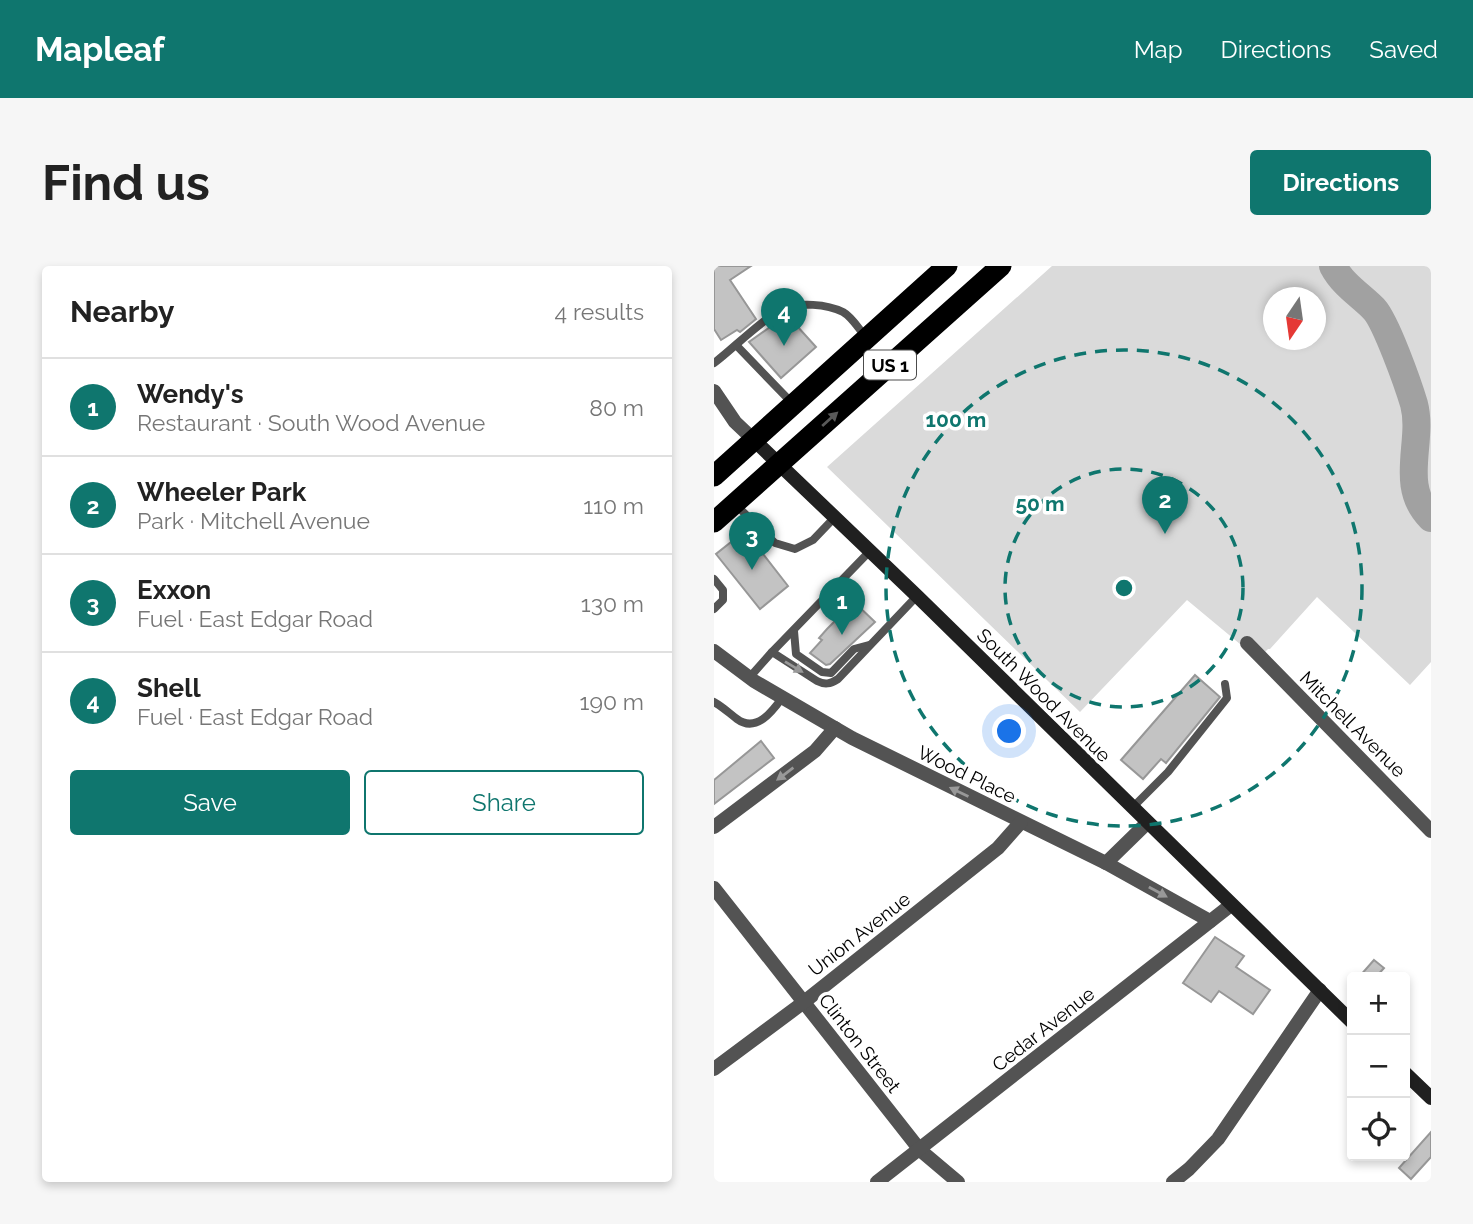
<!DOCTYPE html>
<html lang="en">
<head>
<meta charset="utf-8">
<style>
	:root { --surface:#fff; --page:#f6f6f6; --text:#222; --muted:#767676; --line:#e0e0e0; --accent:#0f766e }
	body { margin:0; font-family:Raleway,sans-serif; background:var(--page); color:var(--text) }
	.controls { position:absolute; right:21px; bottom:21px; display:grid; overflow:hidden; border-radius:7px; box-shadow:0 4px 10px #0003 }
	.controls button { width:63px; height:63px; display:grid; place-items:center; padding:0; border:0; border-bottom:2px solid var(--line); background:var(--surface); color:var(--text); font:35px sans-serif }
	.compass { position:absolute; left:549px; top:21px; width:63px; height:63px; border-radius:50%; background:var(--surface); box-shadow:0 4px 10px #0003; rotate:193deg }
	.you { position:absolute; left:296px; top:466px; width:24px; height:24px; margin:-18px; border:5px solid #fff; border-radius:50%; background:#1a73e8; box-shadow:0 0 0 10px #1a73e833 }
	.badge { display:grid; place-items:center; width:46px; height:46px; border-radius:50%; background:var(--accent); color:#fff; font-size:23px; font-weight:700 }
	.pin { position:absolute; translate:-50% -58px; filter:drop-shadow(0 2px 4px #0008) }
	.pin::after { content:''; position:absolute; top:37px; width:24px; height:21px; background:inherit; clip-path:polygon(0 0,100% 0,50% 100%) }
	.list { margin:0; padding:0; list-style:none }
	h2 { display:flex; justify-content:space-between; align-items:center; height:91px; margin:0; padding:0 28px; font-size:30px }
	h2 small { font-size:23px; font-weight:400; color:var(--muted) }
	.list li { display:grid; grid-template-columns:46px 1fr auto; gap:21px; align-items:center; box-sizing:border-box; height:98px; padding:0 28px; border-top:2px solid var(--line) }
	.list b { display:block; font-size:26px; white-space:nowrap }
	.list p { margin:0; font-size:23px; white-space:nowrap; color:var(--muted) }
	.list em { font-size:23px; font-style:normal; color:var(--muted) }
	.actions { display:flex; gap:14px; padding:21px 28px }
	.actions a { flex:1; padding:16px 0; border:2px solid var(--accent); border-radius:7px; text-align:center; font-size:24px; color:var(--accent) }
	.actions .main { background:var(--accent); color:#fff }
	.icon { flex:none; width:38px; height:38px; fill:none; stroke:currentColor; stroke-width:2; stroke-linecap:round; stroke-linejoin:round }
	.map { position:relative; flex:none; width:717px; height:916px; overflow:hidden; border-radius:7px }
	header { display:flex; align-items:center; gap:42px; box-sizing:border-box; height:98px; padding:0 35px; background:var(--accent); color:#fff }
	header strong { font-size:33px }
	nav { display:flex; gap:38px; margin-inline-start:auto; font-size:24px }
	.intro { display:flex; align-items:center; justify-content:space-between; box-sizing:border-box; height:168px; padding:0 42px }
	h1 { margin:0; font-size:49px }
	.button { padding:18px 32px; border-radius:7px; background:var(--accent); color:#fff; font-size:24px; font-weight:700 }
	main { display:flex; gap:42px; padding:0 42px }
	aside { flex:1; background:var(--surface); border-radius:7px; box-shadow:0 4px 10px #0003 }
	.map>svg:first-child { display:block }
</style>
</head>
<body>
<header>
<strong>Mapleaf</strong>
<nav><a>Map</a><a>Directions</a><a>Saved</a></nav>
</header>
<div class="intro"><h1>Find us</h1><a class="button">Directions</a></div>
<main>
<aside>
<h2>Nearby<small>4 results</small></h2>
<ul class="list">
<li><span class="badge">1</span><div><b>Wendy's</b><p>Restaurant · South Wood Avenue</p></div><em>80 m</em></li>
<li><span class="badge">2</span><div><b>Wheeler Park</b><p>Park · Mitchell Avenue</p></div><em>110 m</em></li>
<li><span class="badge">3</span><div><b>Exxon</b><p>Fuel · East Edgar Road</p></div><em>130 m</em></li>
<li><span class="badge">4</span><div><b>Shell</b><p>Fuel · East Edgar Road</p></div><em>190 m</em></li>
</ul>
<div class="actions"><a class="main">Save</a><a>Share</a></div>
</aside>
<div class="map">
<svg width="717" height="916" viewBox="0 0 717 916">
	<rect width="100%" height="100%" fill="#fff"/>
	<!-- green -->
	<path fill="#dadada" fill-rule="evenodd" d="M338,0H717V396L696,419L603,331L556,383H554L544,393L473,334L366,446L113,201ZM559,32H601V74H559Z"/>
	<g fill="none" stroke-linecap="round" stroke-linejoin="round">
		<!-- river -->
		<path stroke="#a1a1a1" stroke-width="28" d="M619,0C629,19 645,28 660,43C672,56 694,118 700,138C710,176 684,219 717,252"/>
	</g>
	<!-- building -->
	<g fill="#c3c3c3" stroke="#979797" stroke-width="2">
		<path d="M0,0H37L16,14L42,53L26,66L23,64L7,74L0,63Z"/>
		<path d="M73,49L102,81L67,112L35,76Z"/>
		<path d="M31,265L74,320L46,343L2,288Z"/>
		<path d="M140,336L161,356L116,398L112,399L96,387L108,374L105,372L113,363Z"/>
		<path d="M481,409L506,431L452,497L447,493L429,513L407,494Z"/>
		<path d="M47,475L60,492L0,538V514Z"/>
		<path d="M501,671L530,690L522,701L556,724L539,748L505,725L497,736L469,717Z"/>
		<path d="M660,694L670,702L662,711H645Z"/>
		<path d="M717,866V891L697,913L685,902Z"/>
	</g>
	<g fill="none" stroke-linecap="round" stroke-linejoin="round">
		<!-- lane -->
		<g stroke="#535353" stroke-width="8">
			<path d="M23,80L79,138"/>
			<path d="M0,97C20,82 48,53 69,43C85,36 113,38 129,46C138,51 144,62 151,70"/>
			<path d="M22,239L61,277L81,283L99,274L121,251"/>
			<path d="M155,286L58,386L103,415C111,419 116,418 124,413L203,330"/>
			<path d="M0,313L9,324V334L0,343"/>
			<path d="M80,365L82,388L108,406L117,407L140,383L155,379"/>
			<path d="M35,412L58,386"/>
			<path d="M0,436C9,441 15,447 23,453C42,467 58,446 68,432"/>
			<path d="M418,542L454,506L513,432L511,418"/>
		</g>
		<!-- street -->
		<g stroke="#535353" stroke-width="14">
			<path d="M0,125L21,156L41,175"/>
			<path d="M533,377L717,565"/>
			<path d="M0,385L40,415L138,472L392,597L496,655"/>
			<path d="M0,561L101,485L121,462"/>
			<path d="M392,597L433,557"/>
			<path d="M0,622L206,884L244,916"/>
			<path d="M0,803L90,736L284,582L307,556"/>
			<path d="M163,916L517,639"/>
			<path d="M459,916L475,903L504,873L606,724"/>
		</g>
		<!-- secondary -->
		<g stroke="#202020" stroke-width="14">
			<path d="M41,175L203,330L638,756"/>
			<path d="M691,807L717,832"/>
		</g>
		<!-- highway -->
		<g stroke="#000" stroke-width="21">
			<path d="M0,210L233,0"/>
			<path d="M0,256L287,0"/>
		</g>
	</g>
	<!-- one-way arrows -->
	<defs><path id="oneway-solid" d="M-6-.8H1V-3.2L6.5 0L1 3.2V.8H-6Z" transform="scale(1.75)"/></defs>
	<use fill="#595959" href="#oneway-solid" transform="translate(116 153) rotate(-42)"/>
	<g fill="#989898">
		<use href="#oneway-solid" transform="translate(80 401) rotate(31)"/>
		<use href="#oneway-solid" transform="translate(71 508) rotate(143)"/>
		<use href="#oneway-solid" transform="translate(245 526) rotate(-154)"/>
		<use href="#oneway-solid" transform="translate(444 626) rotate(29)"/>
	</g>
	<!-- distance rings -->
	<g fill="none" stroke="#0f766e" stroke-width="3.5" stroke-dasharray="12 9">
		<circle cx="410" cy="322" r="119"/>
		<circle cx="410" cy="322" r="238"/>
	</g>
	<g text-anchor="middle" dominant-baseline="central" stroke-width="7" stroke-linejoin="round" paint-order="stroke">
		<!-- shield labels -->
		<rect fill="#fff" stroke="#4c4c4c" stroke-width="2" x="150" y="84.5" width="52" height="29" rx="5"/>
		<g font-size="18" font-weight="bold" fill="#000">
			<text x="176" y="99">US 1</text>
		</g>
		<!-- street labels -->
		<g font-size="19" fill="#000" stroke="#fff">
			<text transform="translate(330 429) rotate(45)">South Wood Avenue</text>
			<text transform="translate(639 458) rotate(45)">Mitchell Avenue</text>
			<text transform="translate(253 508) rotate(26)">Wood Place</text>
			<text transform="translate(145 668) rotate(-38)">Union Avenue</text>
			<text transform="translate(329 763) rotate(-38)">Cedar Avenue</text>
			<text transform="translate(146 777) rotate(52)">Clinton Street</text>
		</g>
	</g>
	<circle cx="410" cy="322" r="10" fill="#0f766e" stroke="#fff" stroke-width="3.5"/>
	<g font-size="21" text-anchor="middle" font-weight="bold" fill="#0f766e" stroke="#fff" stroke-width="7" stroke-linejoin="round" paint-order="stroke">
		<text x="242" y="161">100 m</text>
		<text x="326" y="245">50 m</text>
	</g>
</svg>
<div class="controls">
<button>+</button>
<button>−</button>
<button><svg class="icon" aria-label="locate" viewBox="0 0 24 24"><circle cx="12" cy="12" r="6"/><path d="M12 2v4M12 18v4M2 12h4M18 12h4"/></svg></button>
</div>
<svg class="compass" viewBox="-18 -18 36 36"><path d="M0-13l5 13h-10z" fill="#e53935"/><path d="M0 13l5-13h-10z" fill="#767676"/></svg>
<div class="you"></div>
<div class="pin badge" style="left:128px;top:369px">1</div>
<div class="pin badge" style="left:451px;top:268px">2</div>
<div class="pin badge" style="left:38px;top:304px">3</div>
<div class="pin badge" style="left:70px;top:80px">4</div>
</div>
</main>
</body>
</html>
